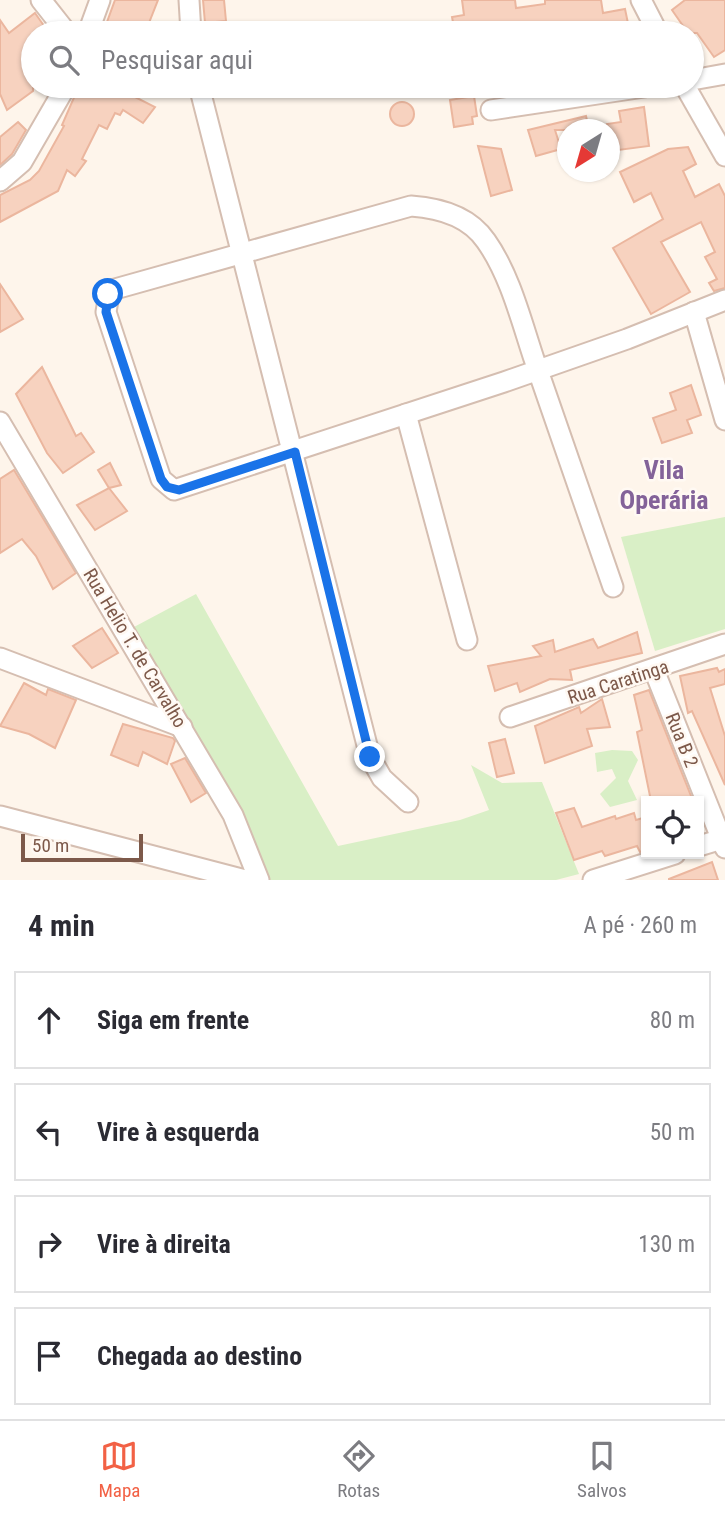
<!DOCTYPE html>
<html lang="pt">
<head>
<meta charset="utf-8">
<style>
	:root { --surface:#fff; --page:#f7f7f7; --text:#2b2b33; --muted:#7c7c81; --line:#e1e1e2; --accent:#f26145 }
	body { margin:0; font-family:"Roboto Condensed",sans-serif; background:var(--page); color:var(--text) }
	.controls { position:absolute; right:21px; bottom:21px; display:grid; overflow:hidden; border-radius:0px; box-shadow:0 2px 5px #0004 }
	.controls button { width:63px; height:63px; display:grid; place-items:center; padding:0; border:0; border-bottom:2px solid var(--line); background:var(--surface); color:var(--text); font:35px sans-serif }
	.compass { position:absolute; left:557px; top:119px; width:63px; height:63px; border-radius:50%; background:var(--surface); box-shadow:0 2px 5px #0004; rotate:217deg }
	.scale { position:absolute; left:21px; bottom:18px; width:122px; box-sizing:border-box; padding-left:7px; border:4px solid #7d594a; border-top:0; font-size:19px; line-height:24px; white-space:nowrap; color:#7d594a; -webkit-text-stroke:5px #fff9f3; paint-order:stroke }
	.stop { position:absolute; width:21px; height:21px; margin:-16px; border:5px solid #1a73e8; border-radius:50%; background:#fff }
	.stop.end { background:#1a73e8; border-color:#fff; box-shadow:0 2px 7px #0008 }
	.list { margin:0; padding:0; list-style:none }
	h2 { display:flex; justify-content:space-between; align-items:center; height:91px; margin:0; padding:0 28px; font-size:30px }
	h2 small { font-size:23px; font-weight:400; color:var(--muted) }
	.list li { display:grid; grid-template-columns:46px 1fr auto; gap:21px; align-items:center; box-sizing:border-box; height:98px; margin:0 14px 14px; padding:0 14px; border:2px solid var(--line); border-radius:0px }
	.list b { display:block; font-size:26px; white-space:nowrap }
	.list em { font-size:23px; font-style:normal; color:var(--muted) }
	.icon { flex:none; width:38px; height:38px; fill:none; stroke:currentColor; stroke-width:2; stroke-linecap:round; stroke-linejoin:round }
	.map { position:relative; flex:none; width:725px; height:880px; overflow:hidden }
	.search { position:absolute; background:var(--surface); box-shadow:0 2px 5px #0004; left:21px; right:21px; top:21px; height:77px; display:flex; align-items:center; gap:18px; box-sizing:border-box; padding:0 24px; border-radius:38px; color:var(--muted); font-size:26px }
	.sheet { height:539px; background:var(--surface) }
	nav { display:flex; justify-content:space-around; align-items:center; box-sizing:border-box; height:98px; border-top:2px solid var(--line); background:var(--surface); font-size:19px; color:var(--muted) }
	nav a { display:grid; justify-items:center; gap:4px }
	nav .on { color:var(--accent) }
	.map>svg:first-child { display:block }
</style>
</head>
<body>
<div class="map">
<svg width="725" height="880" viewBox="0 0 725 880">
	<rect width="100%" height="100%" fill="#fef5eb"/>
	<!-- green -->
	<g fill="#d9efc6">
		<path d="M725,517V629L655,651L621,537Z"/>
		<path d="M196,594L338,846L460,820L489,810L471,765L502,783L542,782L579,874L556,880H266L235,799L134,627Z"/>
		<path d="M612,750L632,751L638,760L628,781L637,800L610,807L600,794L616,778L612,769L597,772L595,753Z"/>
	</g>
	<!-- building -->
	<g fill="#f7d2bf" stroke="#ebb69e" stroke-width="2">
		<path d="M115,0H158L145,33H103Z"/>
		<path d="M203,0H224L226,21L205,23Z"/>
		<path d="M462,0H515L516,8L545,4V0H601L603,13L625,9L630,33H455L452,17L464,15Z"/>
		<path d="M685,0H725V50L714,57L697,33H688L672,10Z"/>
		<path d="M35,13L49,33H33V91L7,110L0,94V20L9,33Z"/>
		<path d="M79,86H126L123,91L155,107L143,123L123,110L120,115L115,113L107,129L99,125L82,159L86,161L75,176L67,170L58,191L0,222V195L30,180L39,171L64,126L62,125Z"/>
		<path d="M474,96L477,116L472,117L473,124L454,127L450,100Z"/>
		<circle cx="402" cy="114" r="12"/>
		<path d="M644,107L649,146L611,151L607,124L621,122L619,111Z"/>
		<path d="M586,116L589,130H555L561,149L536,156L528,130Z"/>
		<path d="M18,122L26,130L12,154L0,165V137Z"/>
		<path d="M478,146L501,149L512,190L491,196Z"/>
		<path d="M688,147L696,164L683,171L695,197L719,184L725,196V288L714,291L709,283L717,279L705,257L715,252L701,222L661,242L690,292L651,314L613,248L663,219L651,193L634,202L620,172L668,149Z"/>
		<path d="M0,284L23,319L0,332Z"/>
		<path d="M42,367L76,436L81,433L94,452L63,473L47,453L16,394Z"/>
		<path d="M691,385L701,415L687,420L692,433L662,443L653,418L676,410L670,393Z"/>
		<path d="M110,463L121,485L109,488L98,470Z"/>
		<path d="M14,470L76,573L53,589L36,556L22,539L0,553V479Z"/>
		<path d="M109,488L127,511L95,530L77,505Z"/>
		<path d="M102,628L118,653L92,668L73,646Z"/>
		<path d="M637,632L642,653L570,670L572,680L550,679L520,692L517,683L495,691L488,666L541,656L533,646L553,640L555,652L593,639L598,648Z"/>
		<path d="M717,668L719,672L725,669V684L710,688L725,736V785L692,711L688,713L680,676Z"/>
		<path d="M24,683L46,695L48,689L76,700L55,748L29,734L0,726Z"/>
		<path d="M649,690L693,801H651L637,732L642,730L634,695Z"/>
		<path d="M602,699L610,727L587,729L592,746L545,763L535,726L579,707L581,713Z"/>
		<path d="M123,724L173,738L175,741L167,764L143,752L138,766L111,755Z"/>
		<path d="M505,739L514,773L497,777L489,743Z"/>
		<path d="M185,758L206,793L191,802L171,764Z"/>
		<path d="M574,808L582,827L615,816L616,819L634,813L636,820L646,817V850L640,852L637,846L605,856L602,851L574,860L556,813Z"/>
		<path d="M712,862L718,880H669V879Z"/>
	</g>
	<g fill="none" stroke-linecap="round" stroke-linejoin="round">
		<!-- street casing -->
		<g stroke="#d5beb1" stroke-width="23">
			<g id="street">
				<path d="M41,0L67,33"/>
				<path d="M189,0L191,33"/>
				<path d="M641,0L658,33"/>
				<path d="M88,33L100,0"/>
				<path d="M692,80L725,74"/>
				<path d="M199,86L370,757L382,778L408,802"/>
				<path d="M685,86L725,156"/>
				<path d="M491,110L651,86"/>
				<path d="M0,181L22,162L66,86"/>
				<path d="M694,312L725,420"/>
				<path d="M406,414L467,640"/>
				<path d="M0,422L233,815L259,880"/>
				<path d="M613,587C587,511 561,435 534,359C521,320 510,275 486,241C469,216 440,208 411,206L115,289L109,294L106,312L161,479L174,490L504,382L627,339L725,300"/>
				<path d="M0,658L182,727"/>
				<path d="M654,670L725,848"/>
				<path d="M510,717L725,644"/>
				<path d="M0,816L245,880"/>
				<path d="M699,846L725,838"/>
				<path d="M593,880L675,854"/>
			</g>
		</g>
		<!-- street -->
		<use href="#street" stroke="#fff" stroke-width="19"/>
	</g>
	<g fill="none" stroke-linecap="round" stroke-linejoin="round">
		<!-- route -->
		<path stroke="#1a73e8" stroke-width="9" d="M108,294L106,312L161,479L167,487L179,490L295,452L370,757"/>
	</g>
	<g text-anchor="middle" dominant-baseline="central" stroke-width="5" stroke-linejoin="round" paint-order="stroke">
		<!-- street labels -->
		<g font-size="19" fill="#7d594a" stroke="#fff9f3">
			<text transform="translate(135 648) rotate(59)">Rua Helio T. de Carvalho</text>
			<text transform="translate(618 682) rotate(-18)">Rua Caratinga</text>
			<text transform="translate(682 740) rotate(68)">Rua B 2</text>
		</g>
		<!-- district labels -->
		<g font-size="26" font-weight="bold" fill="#836299" stroke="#fff9f3">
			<text x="664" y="470">Vila<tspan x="664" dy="30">Operária</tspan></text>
		</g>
	</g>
</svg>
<div class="controls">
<button><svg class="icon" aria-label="locate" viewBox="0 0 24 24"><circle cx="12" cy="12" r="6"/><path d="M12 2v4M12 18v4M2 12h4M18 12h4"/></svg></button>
</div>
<svg class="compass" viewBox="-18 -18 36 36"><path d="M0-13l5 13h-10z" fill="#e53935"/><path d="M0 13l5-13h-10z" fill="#7c7c81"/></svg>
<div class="scale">50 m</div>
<div class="stop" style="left:108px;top:294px"></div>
<div class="stop end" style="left:370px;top:757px"></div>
<div class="search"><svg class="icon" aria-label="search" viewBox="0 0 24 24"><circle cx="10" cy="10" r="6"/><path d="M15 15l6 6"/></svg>Pesquisar aqui</div>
</div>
<section class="sheet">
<h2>4 min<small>A pé · 260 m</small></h2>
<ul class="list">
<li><svg class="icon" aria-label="ahead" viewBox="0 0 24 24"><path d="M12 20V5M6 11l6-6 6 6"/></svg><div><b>Siga em frente</b></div><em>80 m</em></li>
<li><svg class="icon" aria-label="left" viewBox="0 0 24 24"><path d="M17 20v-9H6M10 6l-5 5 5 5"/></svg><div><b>Vire à esquerda</b></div><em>50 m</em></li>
<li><svg class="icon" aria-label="right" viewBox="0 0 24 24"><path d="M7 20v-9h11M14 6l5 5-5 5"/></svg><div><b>Vire à direita</b></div><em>130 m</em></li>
<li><svg class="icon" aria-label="arrive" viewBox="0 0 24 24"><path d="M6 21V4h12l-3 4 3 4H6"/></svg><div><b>Chegada ao destino</b></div></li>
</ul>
</section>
<nav>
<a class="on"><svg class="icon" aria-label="map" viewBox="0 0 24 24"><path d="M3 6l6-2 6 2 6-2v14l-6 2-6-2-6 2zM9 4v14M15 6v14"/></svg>Mapa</a>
<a><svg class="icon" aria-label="directions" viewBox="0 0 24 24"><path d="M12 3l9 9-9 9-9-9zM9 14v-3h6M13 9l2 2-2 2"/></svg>Rotas</a>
<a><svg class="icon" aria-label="saved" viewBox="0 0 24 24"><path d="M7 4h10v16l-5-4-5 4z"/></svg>Salvos</a>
</nav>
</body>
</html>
